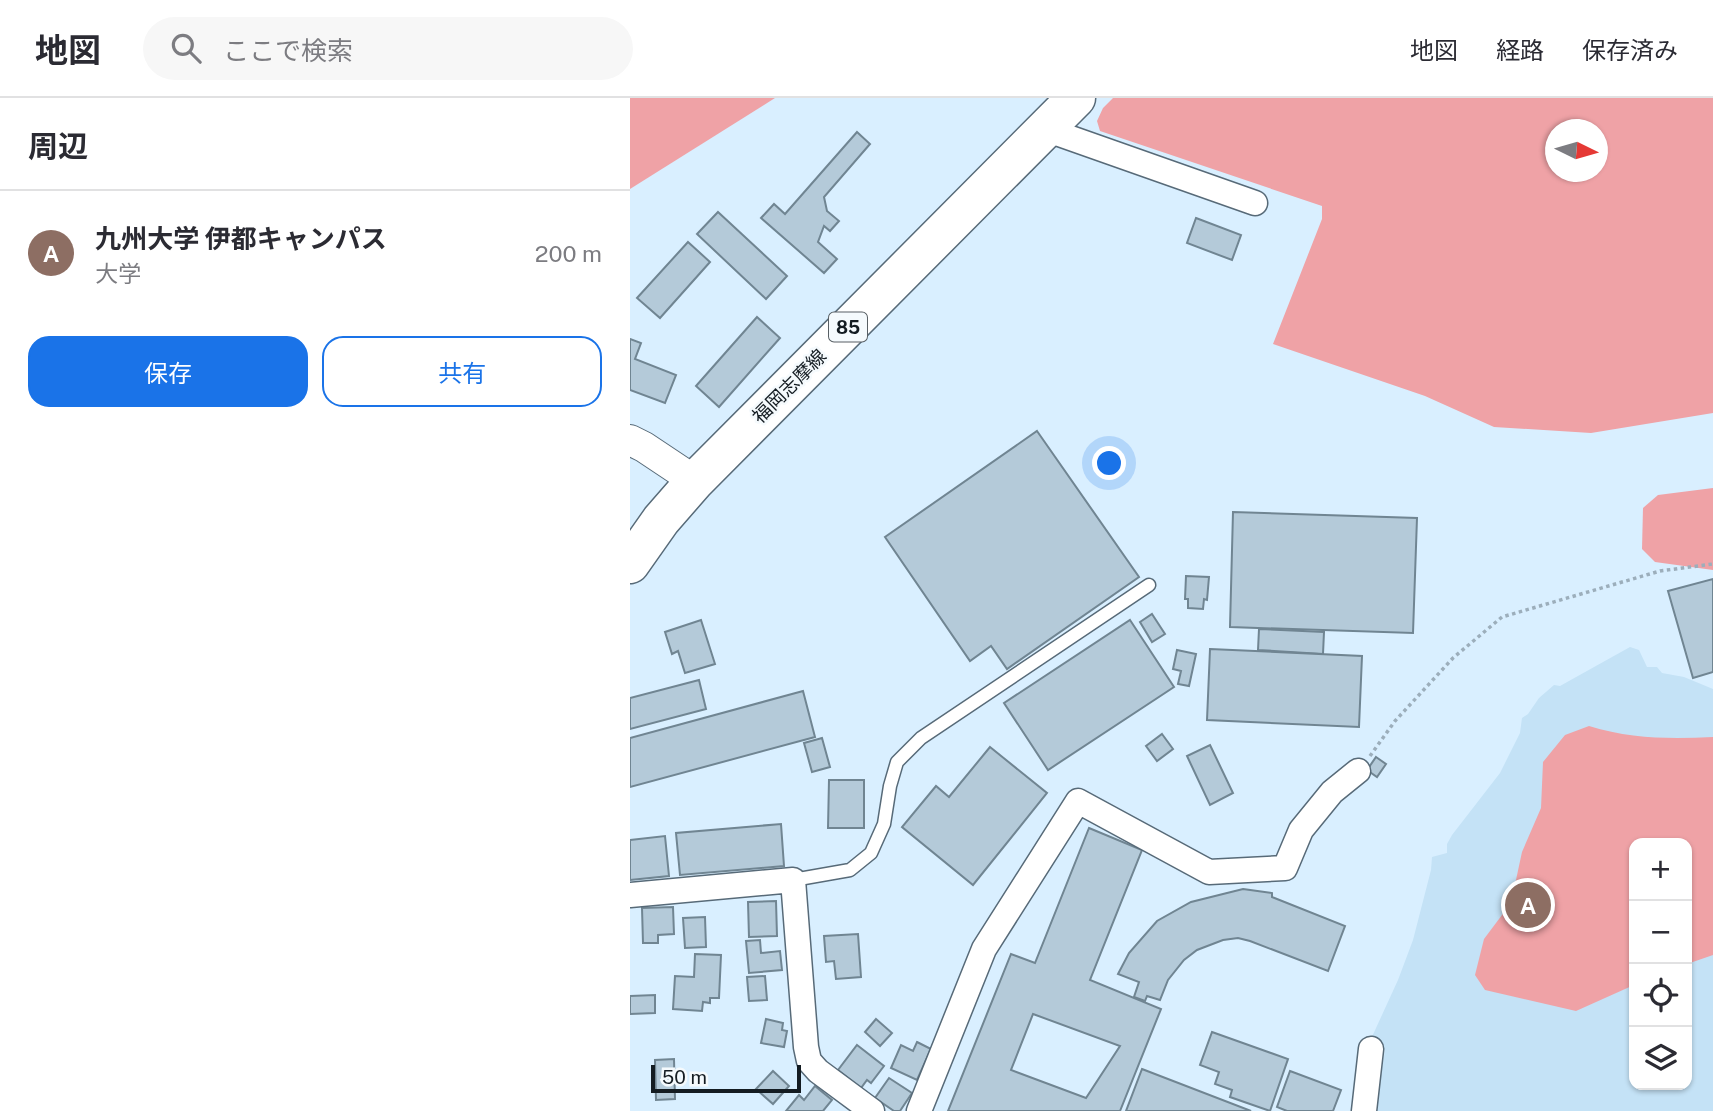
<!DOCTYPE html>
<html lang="ja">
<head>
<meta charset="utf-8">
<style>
	:root { --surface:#fff; --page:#f7f7f7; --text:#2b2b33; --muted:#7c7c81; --line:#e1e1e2; --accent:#1a73e8 }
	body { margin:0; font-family:"Public Sans","Noto Sans JP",sans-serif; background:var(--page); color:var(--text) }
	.controls { position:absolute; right:21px; bottom:21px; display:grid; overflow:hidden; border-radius:14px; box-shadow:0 2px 5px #0004 }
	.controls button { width:63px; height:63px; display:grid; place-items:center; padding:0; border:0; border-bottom:2px solid var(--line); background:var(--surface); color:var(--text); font:35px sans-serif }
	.compass { position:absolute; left:915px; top:21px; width:63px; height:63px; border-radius:50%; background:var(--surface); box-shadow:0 2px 5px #0004; rotate:95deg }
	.scale { position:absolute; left:21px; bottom:18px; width:150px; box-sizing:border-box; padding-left:7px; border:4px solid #141c22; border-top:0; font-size:19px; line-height:24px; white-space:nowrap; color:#141c22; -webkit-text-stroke:5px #f5fafd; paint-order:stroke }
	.you { position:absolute; left:480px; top:366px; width:24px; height:24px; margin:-18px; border:5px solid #fff; border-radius:50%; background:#1a73e8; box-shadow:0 0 0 10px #1a73e833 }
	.badge { display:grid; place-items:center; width:46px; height:46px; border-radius:50%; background:var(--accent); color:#fff; font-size:23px; font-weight:700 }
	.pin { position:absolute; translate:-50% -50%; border:4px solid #fff; box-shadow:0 2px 7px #0006 }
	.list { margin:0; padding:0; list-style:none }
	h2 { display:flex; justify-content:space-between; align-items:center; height:91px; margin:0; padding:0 28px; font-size:30px }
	h2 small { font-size:23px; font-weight:400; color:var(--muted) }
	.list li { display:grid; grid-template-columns:46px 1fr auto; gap:21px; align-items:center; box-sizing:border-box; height:126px; padding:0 28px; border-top:2px solid var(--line) }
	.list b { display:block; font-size:26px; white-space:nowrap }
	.list p { margin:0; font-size:23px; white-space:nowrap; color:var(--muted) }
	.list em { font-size:23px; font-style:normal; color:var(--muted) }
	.actions { display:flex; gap:14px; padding:21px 28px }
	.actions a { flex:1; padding:16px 0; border:2px solid var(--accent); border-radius:21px; text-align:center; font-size:24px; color:var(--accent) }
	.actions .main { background:var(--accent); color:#fff }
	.icon { flex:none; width:38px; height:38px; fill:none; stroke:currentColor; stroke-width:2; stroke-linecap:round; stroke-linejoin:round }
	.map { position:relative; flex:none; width:1083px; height:1013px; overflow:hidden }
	header { display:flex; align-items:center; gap:42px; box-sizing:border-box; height:98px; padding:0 35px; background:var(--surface); border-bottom:2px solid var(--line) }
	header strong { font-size:33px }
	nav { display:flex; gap:38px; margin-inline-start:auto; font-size:24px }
	.search { width:490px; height:63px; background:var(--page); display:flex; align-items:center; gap:18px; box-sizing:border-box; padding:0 24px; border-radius:38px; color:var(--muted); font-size:26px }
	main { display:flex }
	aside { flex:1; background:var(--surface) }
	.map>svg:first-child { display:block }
</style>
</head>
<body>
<header>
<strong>地図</strong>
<div class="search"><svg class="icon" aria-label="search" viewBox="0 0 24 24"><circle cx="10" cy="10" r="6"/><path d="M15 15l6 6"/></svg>ここで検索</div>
<nav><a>地図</a><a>経路</a><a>保存済み</a></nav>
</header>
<main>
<aside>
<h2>周辺<small></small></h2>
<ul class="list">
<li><span class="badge" style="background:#8d6e63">A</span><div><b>九州大学 伊都キャンパス</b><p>大学</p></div><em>200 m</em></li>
</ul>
<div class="actions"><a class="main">保存</a><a>共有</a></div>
</aside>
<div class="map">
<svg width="1083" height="1013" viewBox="0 0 1083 1013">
	<rect width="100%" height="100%" fill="#d9efff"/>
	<!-- built -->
	<path fill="#c4e2f6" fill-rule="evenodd" d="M1000,549L1009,552L1017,569H1027L1032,575L1054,579L1083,591V1013H745L755,952L741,941L768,882L783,842L801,772L802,759L817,755V746L822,737L870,675L890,635L892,620L898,616L909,600L924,587L930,588ZM1004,745H1057V987H1004Z"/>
	<!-- green -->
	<g fill="#efa2a6" fill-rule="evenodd">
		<path d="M0,0H145L0,91Z"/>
		<path d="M483,0H1083V315L961,335L864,329L795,298L643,246L692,121V108L470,33L467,23L473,10ZM926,32H968V74H926Z"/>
		<path d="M1083,390V472L1025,464L1012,451L1013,410L1028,397Z"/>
		<path d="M959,628C1001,641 1040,641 1083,639V857L1057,866V745H1004V887L946,913L855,892L845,877L854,841L881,805L892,754L911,710L913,664L935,637Z"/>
	</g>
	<!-- building -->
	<g fill="#b4cad9" stroke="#708592" stroke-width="2" fill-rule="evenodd">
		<path d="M227,34L240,46L194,99L197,113L209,123L200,133L194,128L188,144L207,161L194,175L131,120L144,106L155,116Z"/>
		<path d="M88,114L157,178L136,201L67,136Z"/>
		<path d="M566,120L611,137L602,162L557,145Z"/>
		<path d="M58,144L80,164L30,220L7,200Z"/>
		<path d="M127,219L150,240L89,309L66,288Z"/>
		<path d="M0,241L11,245L5,261L46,277L35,305L0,292Z"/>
		<path d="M407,333L509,479L377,571L361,548L340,563L255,439Z"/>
		<path d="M603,414L787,420L783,535L600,529Z"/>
		<path d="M556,478L579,479L577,502L574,501L573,511L558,510V501H555Z"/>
		<path d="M1083,481V574L1063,580L1038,493Z"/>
		<path d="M522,516L535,536L522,544L510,524Z"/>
		<path d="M71,522L85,566L55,575L48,553L42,556L35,534Z"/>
		<path d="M500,522L544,589L418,672L374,605Z"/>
		<path d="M629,531L694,534L693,556L628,552Z"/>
		<path d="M580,551L732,558L729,629L577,622Z"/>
		<path d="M547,552L566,556L559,588L548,586L551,573L543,571Z"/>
		<path d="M69,582L76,611L0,631V600Z"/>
		<path d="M173,593L185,639L0,689V640Z"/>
		<path d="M532,636L543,651L527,663L516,648Z"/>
		<path d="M192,640L200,669L182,674L174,645Z"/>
		<path d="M580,647L603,695L580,707L557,658Z"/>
		<path d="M360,649L417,695L343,787L272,729L306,688L319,699Z"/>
		<path d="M746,659L756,666L747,679L737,672Z"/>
		<path d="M199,682H234V730H198Z"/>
		<path d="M151,726L154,768L50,777L46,735Z"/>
		<path d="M459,730L512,752L460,882L531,911L490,1013H318L381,856L405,865ZM403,916L490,948L456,1000L381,972Z"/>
		<path d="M35,738L39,778L0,782V742Z"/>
		<path d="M613,791L642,795V799L715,828L698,873L620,843L608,840L593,842L567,852L554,862L538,882L530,902L517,898L515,903L504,899L509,884L488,876L499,855L527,823L561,804Z"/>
		<path d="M146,803L147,838L119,839L118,804Z"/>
		<path d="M43,809L44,836L28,837V845H13L12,810Z"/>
		<path d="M75,819L76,849L55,850L53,820Z"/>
		<path d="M228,836L231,879L206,881L204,863L196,864L194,838Z"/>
		<path d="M130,842L131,855L150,853L152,872L119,875L116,843Z"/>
		<path d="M65,856L91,857L89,900H80V905L73,904L72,913L43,911L45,878L64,879Z"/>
		<path d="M135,878L137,902L119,903L117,879Z"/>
		<path d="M25,897V915L0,916V898Z"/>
		<path d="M136,921L153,925L152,932L157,933L154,949L131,945Z"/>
		<path d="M246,921L262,935L250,948L235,934Z"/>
		<path d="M582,934L658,961L640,1013L600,999L602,992L585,986L589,974L570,967Z"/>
		<path d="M287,944L301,951L287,982L261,970L271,947L283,953Z"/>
		<path d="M227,947L254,968L241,985L237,982L231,990L208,972Z"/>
		<path d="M44,961L45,1001L26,1002L25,962Z"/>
		<path d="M512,971L621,1013H496Z"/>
		<path d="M143,973L159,988L143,1006L126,991Z"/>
		<path d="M660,973L711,992L703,1013H657L647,1009Z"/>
		<path d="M259,980L282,995L270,1013H264L245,1000Z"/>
		<path d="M185,988L202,1002L193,1013H156L169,997L174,1002Z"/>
	</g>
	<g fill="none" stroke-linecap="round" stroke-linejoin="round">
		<!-- service casing -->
		<g stroke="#576a78" stroke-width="15">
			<path id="service" d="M163,782L220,772L241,755L254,726L260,688L267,664L291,640L519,487"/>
		</g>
		<!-- minor casing -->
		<g stroke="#576a78" stroke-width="27">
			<g id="minor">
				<path d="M415,31L625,105"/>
				<path d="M0,797L163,782L176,949L179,963L188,973L242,1013"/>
				<path d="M289,1013L354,851L448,703L579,774L655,770L671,732L702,694L728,673"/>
				<path d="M734,1013L741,951"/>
			</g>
		</g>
		<!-- tertiary casing -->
		<g stroke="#576a78" stroke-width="32">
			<path id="tertiary" d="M0,342L14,349L65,383"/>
		</g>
		<!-- primary casing -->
		<g stroke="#576a78" stroke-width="41">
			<path id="primary" d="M0,466L31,422L65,383L446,0"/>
		</g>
		<!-- path -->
		<path stroke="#9caebb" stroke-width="3.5" stroke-dasharray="3.5 3.5" stroke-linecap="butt" d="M740,658L765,623L823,560L872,519L1030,473L1083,466"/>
		<!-- service -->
		<use href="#service" stroke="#fff" stroke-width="12"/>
		<!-- minor -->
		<use href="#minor" stroke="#fff" stroke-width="24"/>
		<!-- tertiary -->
		<use href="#tertiary" stroke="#fff" stroke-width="30"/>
		<!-- primary -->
		<use href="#primary" stroke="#fff" stroke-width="38"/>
	</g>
	<g text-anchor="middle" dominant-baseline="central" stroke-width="5" stroke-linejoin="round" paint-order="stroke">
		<!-- shield labels -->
		<rect fill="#f5fafd" stroke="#585f64" stroke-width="2" x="199" y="214.5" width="38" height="29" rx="5"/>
		<g font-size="18" font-weight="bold" fill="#141c22">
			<text x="218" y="229">85</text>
		</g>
		<!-- street labels -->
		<g font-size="19" fill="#141c22" stroke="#f5fafd">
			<text transform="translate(159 288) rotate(-45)">福岡志摩線</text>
		</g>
	</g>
</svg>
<div class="controls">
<button>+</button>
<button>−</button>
<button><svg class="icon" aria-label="locate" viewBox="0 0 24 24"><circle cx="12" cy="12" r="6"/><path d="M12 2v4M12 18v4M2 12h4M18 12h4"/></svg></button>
<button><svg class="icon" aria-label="layers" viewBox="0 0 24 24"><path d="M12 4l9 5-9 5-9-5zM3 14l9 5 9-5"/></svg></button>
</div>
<svg class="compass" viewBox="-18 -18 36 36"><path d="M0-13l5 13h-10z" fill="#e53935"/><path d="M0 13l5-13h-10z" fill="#7c7c81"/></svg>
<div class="scale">50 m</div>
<div class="you"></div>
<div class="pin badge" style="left:898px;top:807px;background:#8d6e63">A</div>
</div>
</main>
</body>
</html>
